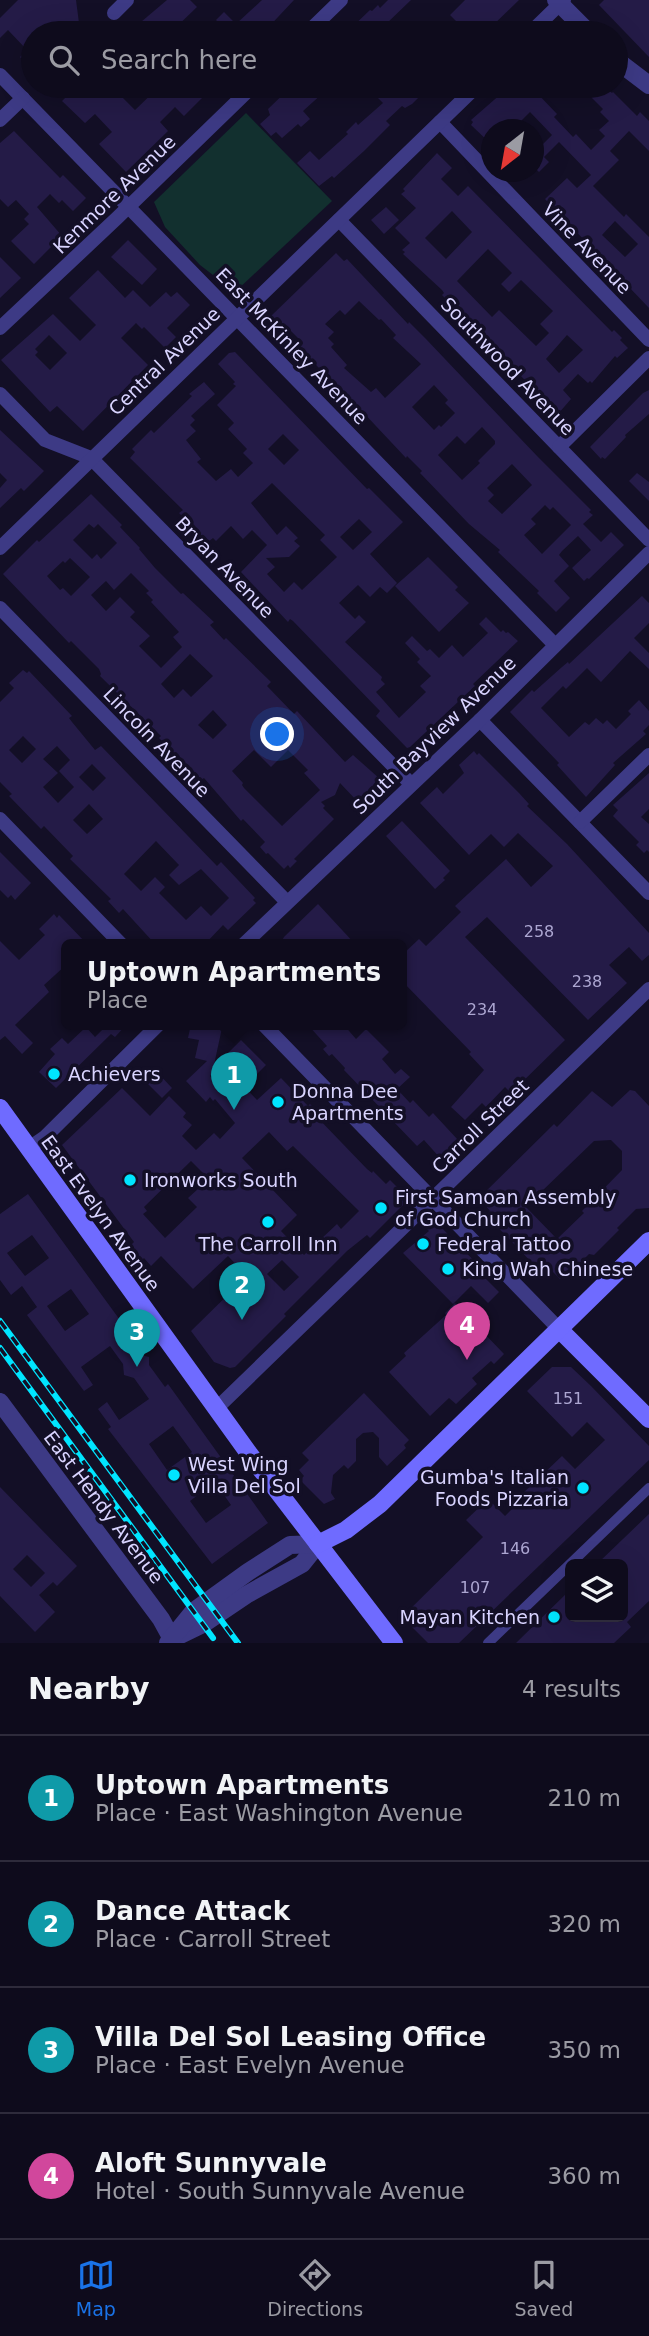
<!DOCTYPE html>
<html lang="en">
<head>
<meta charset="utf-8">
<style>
	:root { --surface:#0e0b1c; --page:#1c1929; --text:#f1f3f6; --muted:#9b9ba3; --line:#2e2b3b; --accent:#1a73e8 }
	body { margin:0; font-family:"DejaVu Sans",sans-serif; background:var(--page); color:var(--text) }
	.controls { position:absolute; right:21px; bottom:21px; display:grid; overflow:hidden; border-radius:10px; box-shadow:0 7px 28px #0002 }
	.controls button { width:63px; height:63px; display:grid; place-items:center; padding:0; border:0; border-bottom:2px solid var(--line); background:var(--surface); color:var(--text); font:35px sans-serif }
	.compass { position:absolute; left:481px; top:119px; width:63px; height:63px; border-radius:50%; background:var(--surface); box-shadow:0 7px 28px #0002; rotate:211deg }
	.you { position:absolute; left:278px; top:735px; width:24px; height:24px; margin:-18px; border:5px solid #fff; border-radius:50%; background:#1a73e8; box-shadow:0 0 0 10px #1a73e833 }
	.badge { display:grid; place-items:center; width:46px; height:46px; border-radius:50%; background:var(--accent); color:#fff; font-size:23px; font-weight:700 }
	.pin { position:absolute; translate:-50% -58px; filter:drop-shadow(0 2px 4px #0008) }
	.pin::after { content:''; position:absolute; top:37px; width:24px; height:21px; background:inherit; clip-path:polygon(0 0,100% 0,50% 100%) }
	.popup { position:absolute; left:61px; top:939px; width:346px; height:91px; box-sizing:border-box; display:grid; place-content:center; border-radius:10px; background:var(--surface); filter:drop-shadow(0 2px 5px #0005); font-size:23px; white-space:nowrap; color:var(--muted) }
	.popup b { font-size:26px; color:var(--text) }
	.popup::after { content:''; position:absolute; left:50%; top:100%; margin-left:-14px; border:14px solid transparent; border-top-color:var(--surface) }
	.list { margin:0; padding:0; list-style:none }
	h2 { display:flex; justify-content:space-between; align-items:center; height:91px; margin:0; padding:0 28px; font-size:30px }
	h2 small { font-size:23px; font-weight:400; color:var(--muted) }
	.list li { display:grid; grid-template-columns:46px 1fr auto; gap:21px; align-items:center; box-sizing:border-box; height:126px; padding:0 28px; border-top:2px solid var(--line) }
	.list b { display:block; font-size:26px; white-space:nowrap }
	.list p { margin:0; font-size:23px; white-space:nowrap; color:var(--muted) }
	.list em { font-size:23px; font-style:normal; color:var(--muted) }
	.icon { flex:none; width:38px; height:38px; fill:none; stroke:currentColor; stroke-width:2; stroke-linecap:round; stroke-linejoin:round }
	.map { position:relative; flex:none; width:649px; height:1643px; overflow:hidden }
	.search { position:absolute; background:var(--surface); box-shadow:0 7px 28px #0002; left:21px; right:21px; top:21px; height:77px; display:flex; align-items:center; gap:18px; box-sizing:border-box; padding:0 24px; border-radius:38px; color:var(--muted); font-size:26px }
	.sheet { height:595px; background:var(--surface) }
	nav { display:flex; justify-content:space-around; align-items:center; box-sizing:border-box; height:98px; border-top:2px solid var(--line); background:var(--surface); font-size:19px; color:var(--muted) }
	nav a { display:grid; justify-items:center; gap:4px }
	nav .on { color:var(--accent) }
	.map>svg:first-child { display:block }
</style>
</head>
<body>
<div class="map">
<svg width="649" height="1643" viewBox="0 0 649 1643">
	<rect width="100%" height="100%" fill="#130f26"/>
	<!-- green -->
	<path fill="#12302f" d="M246,113L332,201L235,292L200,265L165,227L154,202Z"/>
	<!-- building -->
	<g fill="#241b47" fill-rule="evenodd">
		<path d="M18,0H76L79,23L51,26L58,33H33V71L20,57L27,50L8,30L0,38V18Z"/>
		<path d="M167,0H190L197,7L170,33H149L141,22Z"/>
		<path d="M262,0H294L263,33H226L228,32L216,20L224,12L236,24Z"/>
		<path d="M388,0H411L386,24L390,29L385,33H346L370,10L372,11L378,5L380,8Z"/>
		<path d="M465,0H519L489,29L488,28L482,33H456L450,27L456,21L450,15Z"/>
		<path d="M604,0H649V57L599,5Z"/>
		<path d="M67,86H130L120,95L135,110L160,86H197L205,95L184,116L175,107L160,122L168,131L126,172L99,144L112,132L95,114L85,123L62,101L72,91Z"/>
		<path d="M292,86H318L324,92L303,111L310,119L301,127L298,124L282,138L276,132L271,136L260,124L270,115L268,109Z"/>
		<path d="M366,86H426L421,91L423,93L412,104L405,108L402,106L386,121L390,125L364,151L334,178L332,176L319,186L297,163L310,151L319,160L348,134L346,132L356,122L358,125L383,103Z"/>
		<path d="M510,86H540L535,91L557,114L554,117L573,137L576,134L591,150L605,136L599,130L609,121L600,112L603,109L590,96L601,86H604L612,93L613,92L637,116L640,112L649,121V151L629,131L610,151L619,160L593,186L624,217L626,214L649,237V308L545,199L567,178L577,188L591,175L559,142L544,157L549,162L539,172L534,167V147L537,150L552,135L530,112L512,130H492V145L471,125L473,122L471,120ZM615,221L638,244L625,257L602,235Z"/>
		<path d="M14,131L60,178L63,175L86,198L73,211L62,200L59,203L50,194L37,207L62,236L34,264L11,241L29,224L24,219L29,214L16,200L8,207L0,199V143Z"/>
		<path d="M437,153L452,168L441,179L458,196L468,186L612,332L614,330L622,338L620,340L628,348L617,358L615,356L592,383L590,381L588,383L578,374L563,390L571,399L558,414L442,295L444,293L442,290L403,254L405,252L402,250L410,243L395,228L416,208L401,194L405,191L403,189ZM452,211L472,232L446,259L425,238ZM488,249L512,273L501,284L509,292L521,280L553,311L540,324L549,333L536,346L499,310L492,317L457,281ZM567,335L583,350L559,373L546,359Z"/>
		<path d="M386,207L399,220L384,234L371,220Z"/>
		<path d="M128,240L157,269L142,285L111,257Z"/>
		<path d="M336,253L344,261L347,259L408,324L409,322L426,339L538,457L591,510L589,512L593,515L583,524L601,542L611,532L624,545L589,579L587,578L584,581L572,568L591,550L578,536L562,551L559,555L569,566L554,581L570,598L556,612L537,593L539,591L498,552L500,550L469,524L420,473L422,471L407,456L406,458L329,376L328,377L317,366L298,344L301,341L288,328L284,332L270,317ZM359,301L379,320L381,319L396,335L393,338L421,364L385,398L376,388L371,392L344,368L347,365L331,347L334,344L328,338L334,332L325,324L340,310L345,315ZM434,385L448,400L445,403L455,413L441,427L439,425L434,430L412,407ZM482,427L495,441V444L478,461L480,463L462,480L438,455L457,436L465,444ZM512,464L532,485L502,514L488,501L494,495L487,488ZM545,505L550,510L553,507L571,525L542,554L524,535L536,524L531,519Z"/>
		<path d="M0,257L21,278L0,298Z"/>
		<path d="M98,270L125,298L133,290L150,307L166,292L171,297L177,292L190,305L167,328L176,337L165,348L144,327L142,329L136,323L121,338L148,365L83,431L57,406L50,412L1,360L53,314L80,341L96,325L69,298ZM49,335L67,353L50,370L35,355L38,352L35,349Z"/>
		<path d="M235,352L367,489L369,488L403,522L370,554L397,583L387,593L380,587L370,597L358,585L339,603L355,619L359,615L366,622L345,642L382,677L381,680L385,684L376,692L399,718L426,692L420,686L431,676L417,662L420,659L405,643L412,636L427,651L430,649L439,658L452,645L463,657L488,633L479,624L486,617L501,632L503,630L506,633L508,632L518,641L473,684L475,686L410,747L407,748L376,716L380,711L293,621L290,619L288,622L241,572L267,545L252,530L243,539L231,526L216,541L213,538L208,542L179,513L183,510L130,458L135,452L132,449L151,430L154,433L192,396L189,394L204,382L215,394L191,416L195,420L190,425L196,431L186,440L201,459L197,462L216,481L231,469L238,477L253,463L243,453L247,449L228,429L234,423L217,405L236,386L233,384L235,382L218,364L229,353ZM283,434L299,450L284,465L268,449ZM272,483L325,535L320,540L337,557L302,590L294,582L284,592L267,574L275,567L266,558L289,557L300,546L294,541L298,538L286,526L277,535L251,503ZM359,519L372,532L353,550L340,537Z"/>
		<path d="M649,390V414L625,435L626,437L605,459L602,457L601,459L590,447L643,393Z"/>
		<path d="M0,430L44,471L24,491L21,488L0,508V488L7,480L0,473Z"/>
		<path d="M637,473L649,482V501L629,481Z"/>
		<path d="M91,494L122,525L120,527L140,548L139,549L155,568L181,594L183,593L214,622L210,625L224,640L226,638L271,682L267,686L294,714L297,711L345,762L353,755L380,779L357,801L340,783L335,795L321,802L325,806L323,808L334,819L294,859L297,861L290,868L288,865L284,869L268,853L266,854L260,847L265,842L243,819L241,821L204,778L201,780L159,738L161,736L100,676L101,674L99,669L71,641L69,643L3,574L37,540L39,542ZM89,524L94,528L98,524L117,543L101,559L97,554L92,559L73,540ZM70,558L90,577L71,596L63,588L60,590L47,576L63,561L65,563ZM131,573L149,591L146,593L153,600L151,602L179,632L173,637L182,647L161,668L139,646L150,636L130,617L135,612L120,597L106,611L91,595L106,581L114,590ZM190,654L213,676L191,697L183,689L174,698L161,684ZM213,710L227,725L213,739L198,725ZM254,750L271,767L288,750L308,770L304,773L320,790L282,826L244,788L242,785L243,783L232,771Z"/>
		<path d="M428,557L458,587L455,590L469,603L439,632L395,586Z"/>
		<path d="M642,596L649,603V623L634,638L649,653V669L630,651L601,682L587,668L566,689L563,686L541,708L569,737L585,722L589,725L596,718L603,724L607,720L616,729L631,714L628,711L639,700L649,711V725L643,731L646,734L613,763L615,765L586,797L557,765L559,763L510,712L532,690L534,692L562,667L568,662L569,664Z"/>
		<path d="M23,670L27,673L29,671L72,716L69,718L72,722L95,750L101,746L217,866L221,862L255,898L253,900L256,903L228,930L223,925L205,944H155L123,909L119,913L108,901L111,899L70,859L73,856L44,826L41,829L9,796L12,794L0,782V702L14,688L9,683ZM23,736L36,749L22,763L9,750ZM57,746L70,760L59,771L74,787L58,803L43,787L58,773L43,759ZM92,764L106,778L93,791L79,777ZM89,804L103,819L87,834L73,820ZM156,841L179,865L169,875L179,885L201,869L229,898L211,916L201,906L186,920L159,893L165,887L155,877L141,891L124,874Z"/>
		<path d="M474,751L477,755L479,753L519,793L529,804L527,806L567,844L649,933V955L642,961L629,947L609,965L627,983L588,1020L487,917L465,937L565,1040L511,1093L505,1087L486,1107L482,1103L465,1120L451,1107L484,1070L469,1054L471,1052L402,981V955L419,939L426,946L461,912L455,906L506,859L531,887L553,866L518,833L504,847L491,834L469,855L420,803L437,787L443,794L464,773L459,765Z"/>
		<path d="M649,773V809L641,817L649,824V852L647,850L644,853L636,845L639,842L613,816L618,810L613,805Z"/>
		<path d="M402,821L450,871L443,878L445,880L435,889L386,836Z"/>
		<path d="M0,852L31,883L15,900L11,895L8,898L0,890Z"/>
		<path d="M318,904L355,944H280L284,937Z"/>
		<path d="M54,914L57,918L59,915L87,944H66V965L44,985L49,992L15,1025L33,1043L22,1054L5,1036L0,1040V941L19,960L45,935L39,929Z"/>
		<path d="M102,1024H127L115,1037L111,1034L56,1088L39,1072L55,1054L50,1049L62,1038L68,1044L86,1027L95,1037L105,1027Z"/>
		<path d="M191,1024L222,1028L212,1074L210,1076L229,1096L242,1084L257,1100L281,1078L308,1106L310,1104L318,1112L315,1115L367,1169L372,1173L373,1171L386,1184L390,1180L409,1199L370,1238L367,1235L347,1251L284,1314L286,1316L235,1367L230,1368L214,1362L191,1331L247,1276L228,1256L193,1289L161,1256L151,1266L144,1258L138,1264L127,1249L134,1242L62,1145L122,1088L150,1116L169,1096L186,1113L183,1117L192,1125L182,1136L196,1150L214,1133L220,1139L235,1123L215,1099L213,1101L210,1097L206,1102L186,1081L207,1061L195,1058L199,1040L188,1038ZM269,1132L287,1151L293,1146L359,1211L341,1229L337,1224L304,1255L281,1231L297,1215L242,1158ZM191,1161L209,1179L188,1198L197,1207L165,1238L143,1214L147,1211L144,1207ZM282,1260L299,1277L284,1291L267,1274Z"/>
		<path d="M307,1024H343L356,1039L366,1029L389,1052L382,1059L395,1074L401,1069L410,1077L397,1089L410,1103L413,1100L429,1117L433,1113L458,1140L448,1150L449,1151L441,1159L424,1140L417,1146L344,1070L345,1068L332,1054L329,1056L323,1049L327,1046Z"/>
		<path d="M241,1040L266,1065L249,1082L240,1074L244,1070L227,1054Z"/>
		<path d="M156,1071L172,1088L162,1098L145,1081Z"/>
		<path d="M630,1090L635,1091L649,1106V1208L636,1209L617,1228L619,1230L594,1255L589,1254L564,1279L562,1277L560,1279L549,1268L544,1273L538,1267L537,1268L486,1215L490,1211L479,1198L554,1124L557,1127L592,1091L612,1107ZM611,1140L622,1151V1170L582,1211L584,1213L557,1239L524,1205L539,1190L541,1192L594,1141Z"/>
		<path d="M28,1194L128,1331L126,1333L141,1355L149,1357V1365L165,1387L168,1384L268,1523L212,1564L108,1429L111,1427L98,1409L107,1402L119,1420L149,1399L134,1378L124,1375L123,1364L110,1346L81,1367L93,1385L84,1391L27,1315L37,1307L22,1286L11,1295L0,1280V1214ZM32,1235L49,1258L25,1276L7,1253ZM71,1289L89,1314L65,1331L47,1306ZM173,1426L192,1452L167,1470L149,1444ZM215,1482L231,1505L206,1523L190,1501Z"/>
		<path d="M435,1221L485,1272L483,1276L499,1292L488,1303L471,1286L453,1304L403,1253L429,1231L427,1229Z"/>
		<path d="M455,1303L504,1354L494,1364L491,1361L472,1378L477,1384L456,1404L449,1398L430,1416L389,1372L406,1356L404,1353L446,1315L445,1313Z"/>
		<path d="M552,1367H571L591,1386L649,1446V1460L459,1643H428L402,1617L483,1537L466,1520L488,1499L505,1516L524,1497L521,1495L562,1456L575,1469L605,1440L587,1422L572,1437L527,1391Z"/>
		<path d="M364,1393L409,1440L404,1445L406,1448L387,1466L379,1457V1438L373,1432L363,1433L356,1439V1461L348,1469L344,1465L333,1475L331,1493L335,1499L324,1504L300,1480L304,1476L299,1470L309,1460L302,1453Z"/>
		<path d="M0,1487L77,1566L57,1586L53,1582L39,1595L55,1612L35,1632L0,1596ZM27,1555L45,1573L31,1587L13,1569Z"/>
		<path d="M649,1514V1601L627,1622L631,1627L614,1643H516L570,1590V1617H623V1564H597Z"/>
	</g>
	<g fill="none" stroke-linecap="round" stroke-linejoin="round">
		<!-- pedestrian -->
		<path stroke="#3d3a85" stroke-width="10" d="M488,1643L649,1488"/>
		<!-- minor -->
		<g stroke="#3d3a85" stroke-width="14">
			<path d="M114,13L127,0"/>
			<path d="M307,33L341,0"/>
			<path d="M530,33L564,0"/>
			<path d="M0,75L555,645"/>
			<path d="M0,120L23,98"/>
			<path d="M440,122L649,340"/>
			<path d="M339,220L649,540"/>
			<path d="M0,328L117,218L253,86"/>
			<path d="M0,394L45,440L91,458L411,784"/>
			<path d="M559,447L649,358"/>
			<path d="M0,548L477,86"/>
			<path d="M0,608L287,902"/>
			<path d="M480,720L649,893"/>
			<path d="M0,819L121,944"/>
			<path d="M580,822L649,755"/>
			<path d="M244,944L480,720L649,553"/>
			<path d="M263,1024L560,1330"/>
			<path d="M29,1148L45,1137L159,1024"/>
			<path d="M217,1408L649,989"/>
		</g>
		<!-- tertiary -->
		<g stroke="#3d3a85" stroke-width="18">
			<path d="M556,0L589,33"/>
			<path d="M616,60L649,85"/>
			<path d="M0,1402L161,1619L172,1639"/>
			<path d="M176,1637L203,1624L246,1595L302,1564L318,1544"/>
			<path d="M168,1643L194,1611L248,1572L290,1545L318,1544"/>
		</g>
		<!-- secondary -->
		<g stroke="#6f6bff" stroke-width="18">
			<path d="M0,1108L250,1455L394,1643"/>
			<path d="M560,1330L649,1419"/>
			<path d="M318,1544L346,1530L380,1504L649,1241"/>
		</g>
		<!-- rail casing -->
		<g stroke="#00e5ff" stroke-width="6">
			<g id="rail">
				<path d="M0,1321L238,1643"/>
				<path d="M0,1348L213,1638"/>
			</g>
		</g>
		<!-- rail -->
		<use href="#rail" stroke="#130f26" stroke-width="3.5" stroke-dasharray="10" stroke-linecap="butt"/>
	</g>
	<!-- markers -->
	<g fill="#00e5ff" stroke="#130f26" stroke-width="2.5">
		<circle cx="54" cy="1074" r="7"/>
		<circle cx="278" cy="1102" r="7"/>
		<circle cx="130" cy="1180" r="7"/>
		<circle cx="381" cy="1208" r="7"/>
		<circle cx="268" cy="1222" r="7"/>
		<circle cx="423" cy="1244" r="7"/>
		<circle cx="448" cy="1269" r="7"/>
		<circle cx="174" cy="1475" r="7"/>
		<circle cx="583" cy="1488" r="7"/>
		<circle cx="554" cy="1617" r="7"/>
	</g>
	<g text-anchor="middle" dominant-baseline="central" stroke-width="7" stroke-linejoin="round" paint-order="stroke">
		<!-- number labels -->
		<g font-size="16" fill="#aca6d1">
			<text x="539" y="931">258</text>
			<text x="587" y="981">238</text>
			<text x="482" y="1009">234</text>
			<text x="568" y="1398">151</text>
			<text x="515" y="1548">146</text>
			<text x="475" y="1587">107</text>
		</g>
		<!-- street labels -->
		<g font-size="19" fill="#d9d4ff" stroke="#130f26">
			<text transform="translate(114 194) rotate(-44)">Kenmore Avenue</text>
			<text transform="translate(587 248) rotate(46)">Vine Avenue</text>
			<text transform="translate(292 346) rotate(46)">East McKinley Avenue</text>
			<text transform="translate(164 361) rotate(-44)">Central Avenue</text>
			<text transform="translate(508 366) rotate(46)">Southwood Avenue</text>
			<text transform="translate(225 567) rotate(46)">Bryan Avenue</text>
			<text transform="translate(434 735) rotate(-44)">South Bayview Avenue</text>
			<text transform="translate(157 742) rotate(46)">Lincoln Avenue</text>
			<text transform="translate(480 1126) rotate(-44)">Carroll Street</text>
			<text transform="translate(101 1213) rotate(54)">East Evelyn Avenue</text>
			<text transform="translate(104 1507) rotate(53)">East Hendy Avenue</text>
		</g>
		<!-- poi labels -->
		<g font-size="19" fill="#d9d4ff" stroke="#130f26" text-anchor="start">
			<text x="68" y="1074">Achievers</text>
			<text x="292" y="1091">Donna Dee<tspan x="292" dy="22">Apartments</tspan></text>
			<text x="144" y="1180">Ironworks South</text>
			<text x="395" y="1197">First Samoan Assembly<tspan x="395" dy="22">of God Church</tspan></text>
			<text x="268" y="1244" text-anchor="middle">The Carroll Inn</text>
			<text x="437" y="1244">Federal Tattoo</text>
			<text x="462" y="1269">King Wah Chinese</text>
			<text x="188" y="1464">West Wing<tspan x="188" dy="22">Villa Del Sol</tspan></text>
			<text x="569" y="1477" text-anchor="end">Gumba's Italian<tspan x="569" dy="22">Foods Pizzaria</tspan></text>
			<text x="540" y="1617" text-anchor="end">Mayan Kitchen</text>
		</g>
	</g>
</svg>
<div class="controls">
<button><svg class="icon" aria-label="layers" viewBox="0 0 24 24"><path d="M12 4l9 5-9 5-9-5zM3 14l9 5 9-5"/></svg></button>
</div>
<svg class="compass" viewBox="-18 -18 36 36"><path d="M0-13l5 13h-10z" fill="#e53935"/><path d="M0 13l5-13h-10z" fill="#9b9ba3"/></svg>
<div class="you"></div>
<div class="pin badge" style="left:234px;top:1110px;background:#0f9aa8">1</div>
<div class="popup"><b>Uptown Apartments</b>Place</div>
<div class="pin badge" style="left:242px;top:1320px;background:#0f9aa8">2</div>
<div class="pin badge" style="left:137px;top:1367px;background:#0f9aa8">3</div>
<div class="pin badge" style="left:467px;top:1360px;background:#d1479c">4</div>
<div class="search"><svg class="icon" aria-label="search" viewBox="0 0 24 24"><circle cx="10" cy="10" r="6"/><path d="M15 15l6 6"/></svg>Search here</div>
</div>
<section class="sheet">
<h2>Nearby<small>4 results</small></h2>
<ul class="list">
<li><span class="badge" style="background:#0f9aa8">1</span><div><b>Uptown Apartments</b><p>Place · East Washington Avenue</p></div><em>210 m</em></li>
<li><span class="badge" style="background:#0f9aa8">2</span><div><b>Dance Attack</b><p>Place · Carroll Street</p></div><em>320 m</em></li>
<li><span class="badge" style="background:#0f9aa8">3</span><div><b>Villa Del Sol Leasing Office</b><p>Place · East Evelyn Avenue</p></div><em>350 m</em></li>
<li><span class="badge" style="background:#d1479c">4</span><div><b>Aloft Sunnyvale</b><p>Hotel · South Sunnyvale Avenue</p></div><em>360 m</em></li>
</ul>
</section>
<nav>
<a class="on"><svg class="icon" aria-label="map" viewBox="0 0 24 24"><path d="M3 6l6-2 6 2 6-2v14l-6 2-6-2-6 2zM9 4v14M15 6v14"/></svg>Map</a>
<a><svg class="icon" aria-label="directions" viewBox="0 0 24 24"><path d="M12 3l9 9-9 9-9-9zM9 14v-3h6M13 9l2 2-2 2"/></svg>Directions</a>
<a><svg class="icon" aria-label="saved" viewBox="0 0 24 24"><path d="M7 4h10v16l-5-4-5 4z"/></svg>Saved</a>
</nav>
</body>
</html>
